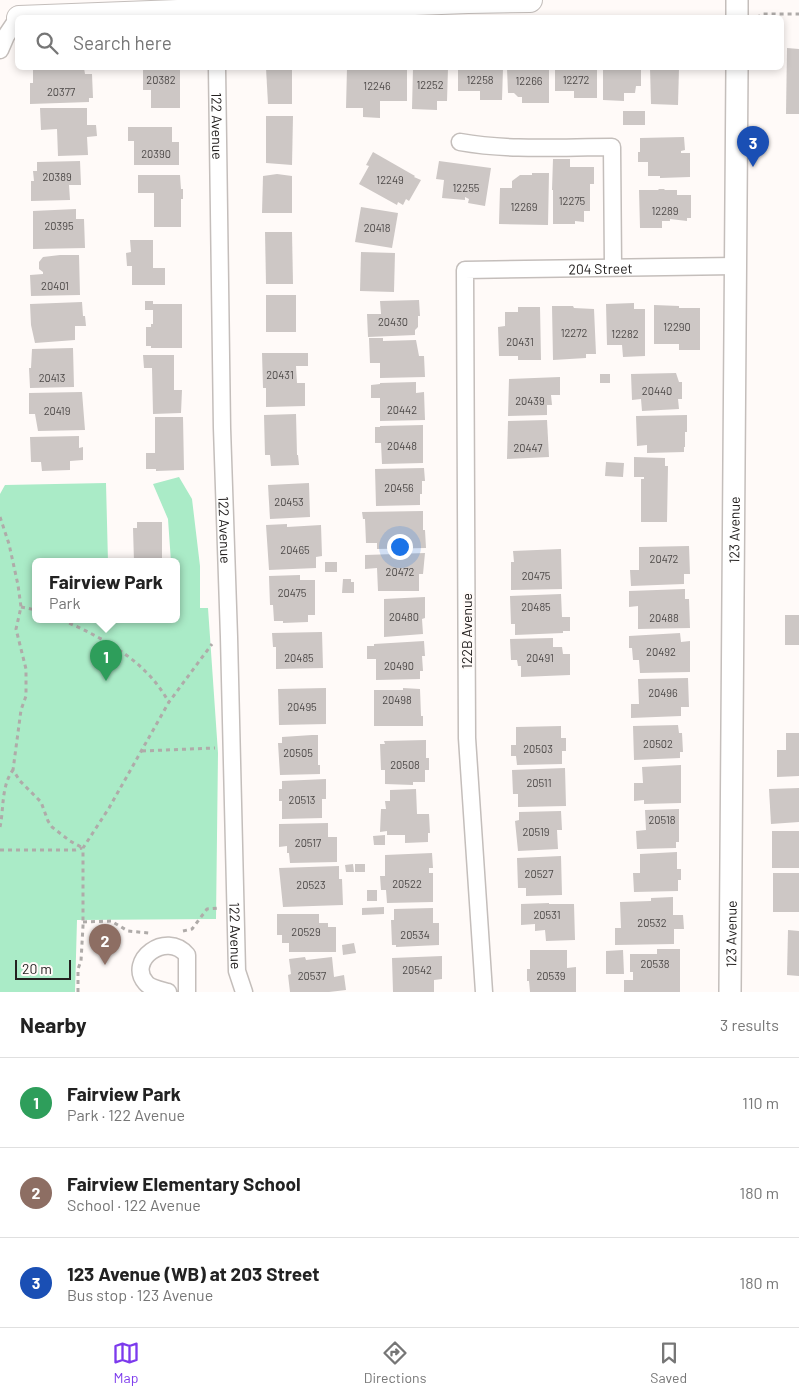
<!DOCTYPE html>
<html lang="en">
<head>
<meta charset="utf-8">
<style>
	:root { --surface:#fff; --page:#f6f6f6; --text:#222; --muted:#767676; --line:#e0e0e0; --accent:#7c3aed }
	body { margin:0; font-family:Barlow,sans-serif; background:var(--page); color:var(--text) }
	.scale { position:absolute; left:15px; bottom:12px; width:56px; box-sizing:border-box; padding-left:5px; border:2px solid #242120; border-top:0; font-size:14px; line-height:18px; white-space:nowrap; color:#242120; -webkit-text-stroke:4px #fffaf8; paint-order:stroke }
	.you { position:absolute; left:399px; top:546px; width:18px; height:18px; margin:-12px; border:4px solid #fff; border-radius:50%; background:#1a73e8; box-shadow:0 0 0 8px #1a73e833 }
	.badge { display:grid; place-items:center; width:32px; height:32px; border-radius:50%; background:var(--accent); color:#fff; font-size:16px; font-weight:700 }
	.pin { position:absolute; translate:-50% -41px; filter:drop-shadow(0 1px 2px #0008) }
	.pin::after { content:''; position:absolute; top:26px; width:18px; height:15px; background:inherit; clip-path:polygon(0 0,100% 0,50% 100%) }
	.popup { position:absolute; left:32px; top:558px; width:148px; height:65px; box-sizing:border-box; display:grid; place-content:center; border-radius:8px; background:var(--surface); filter:drop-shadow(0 1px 4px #0005); font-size:16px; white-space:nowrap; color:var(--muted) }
	.popup b { font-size:19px; color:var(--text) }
	.popup::after { content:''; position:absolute; left:50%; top:100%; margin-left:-10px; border:10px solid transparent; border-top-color:var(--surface) }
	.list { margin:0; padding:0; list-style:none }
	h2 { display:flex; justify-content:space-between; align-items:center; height:65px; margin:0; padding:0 20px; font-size:21px }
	h2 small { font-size:16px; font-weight:400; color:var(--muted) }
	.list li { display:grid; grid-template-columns:32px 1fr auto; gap:15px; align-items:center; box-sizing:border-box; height:90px; padding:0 20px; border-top:1px solid var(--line) }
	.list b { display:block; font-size:19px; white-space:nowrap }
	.list p { margin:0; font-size:16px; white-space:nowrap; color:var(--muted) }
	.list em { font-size:16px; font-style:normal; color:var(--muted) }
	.icon { flex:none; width:28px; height:28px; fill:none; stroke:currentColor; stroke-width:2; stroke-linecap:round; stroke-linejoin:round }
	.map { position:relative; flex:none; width:799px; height:992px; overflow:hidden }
	.search { position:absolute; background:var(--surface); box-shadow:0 2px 8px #0003; left:15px; right:15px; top:15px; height:55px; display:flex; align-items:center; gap:12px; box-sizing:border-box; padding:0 18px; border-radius:8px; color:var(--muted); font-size:19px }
	.sheet { height:335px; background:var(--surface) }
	nav { display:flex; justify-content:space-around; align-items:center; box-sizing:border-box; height:70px; border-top:1px solid var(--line); background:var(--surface); font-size:14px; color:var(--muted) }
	nav a { display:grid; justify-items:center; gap:2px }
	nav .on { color:var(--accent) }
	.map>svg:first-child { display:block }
</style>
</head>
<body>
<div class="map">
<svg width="799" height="992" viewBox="0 0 799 992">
	<rect width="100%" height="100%" fill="#fffaf8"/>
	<!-- green -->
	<path fill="#aaebc7" d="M179,477L192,499L200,566V608H208L218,753L216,919L77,920L75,992H0V494L5,485L106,483L108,562H36V620H176V562H171L168,519L153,484Z"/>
	<!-- building -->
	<g fill="#cdc7c5">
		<path d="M787,48L799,49V114H786Z"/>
		<path d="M33,68H84L85,74H92L93,98H89V102L30,104V83H33Z"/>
		<path d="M151,68H180V108H151V90H143V69Z"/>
		<path d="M266,68H292V104H268Z"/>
		<path d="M347,68L407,70V101H380V118L363,117V108H346Z"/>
		<path d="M413,68H448L447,101H437V110L412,109Z"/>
		<path d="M458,68H503L502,100H480V91H458Z"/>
		<path d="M507,68H549V103H522V97H518L514,93H508Z"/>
		<path d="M555,68H597V98H574V91H555Z"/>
		<path d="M603,68H641V86H636L635,93H624V101L603,100Z"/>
		<path d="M650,68H679L678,105L651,104Z"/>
		<path d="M40,108H87V125H96L97,136L87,137L88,155L58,156L57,129L41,130Z"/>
		<rect x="623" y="111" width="22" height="14"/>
		<path d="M266,116H293L292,165L266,163Z"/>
		<path d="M128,127H172V142H179V165H134V141H128Z"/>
		<path d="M684,137L685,150L681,151V153H690V177L660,178V176H648V162H638V152H640V138Z"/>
		<path d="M373,152L415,176L414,177L421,180L409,201L406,199L403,205L398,202L397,205L359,184L369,166L366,165Z"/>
		<path d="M553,159H570V167H594V184H590V211H584V222L575,221V224H553V190H552Z"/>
		<path d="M80,161L81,185H69L70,200L31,201V181H34L33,171H37V162Z"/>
		<path d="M439,161L491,168L485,206L468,203L469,199L465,197V200L442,198L444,180L436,179Z"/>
		<path d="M532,173H549L548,225L499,224L500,188H512V181L520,175H532Z"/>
		<path d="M277,174L292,176V213H262L263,176Z"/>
		<path d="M138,175H180L181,189H183V199H181V227H154V193H138Z"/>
		<path d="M659,189H664L665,190H677V195H691V218H687V221L670,219V221H662V228H640L639,190H658Z"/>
		<path d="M361,207L398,213L392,248L355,242Z"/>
		<path d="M76,209V219H84L85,248L33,249V211Z"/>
		<path d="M265,232H292L293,284H266Z"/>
		<path d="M130,240H153V268H165V285H132V266H127L126,253L131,252Z"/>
		<path d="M361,252L395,253L394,292L360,291Z"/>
		<path d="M60,255H79L80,295L31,296L30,275L43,274V272L39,269V262L43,257Z"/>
		<rect x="266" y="295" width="30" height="37"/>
		<path d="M419,300L420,316H418V327L415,330V335L368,337L367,314H381L380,301Z"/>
		<path d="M145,301H153V304H182V348H151V346H146V327H151V324H153V310H145Z"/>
		<path d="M82,302L83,316H85L86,326H75V340L35,343L31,325L30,304Z"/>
		<path d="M634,303V309H645V356L623,357L622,345H607L606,304Z"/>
		<path d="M654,305L679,306V308H700V350H679V344H654Z"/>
		<path d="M552,306H573L574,308L594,309L596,354H586V358L553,360Z"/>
		<path d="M518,307H540L541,360H518V356H499L498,327L505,326V312H518Z"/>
		<path d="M369,338H383V341L416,340L419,356H424L425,377L380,378V363H370Z"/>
		<path d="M73,348L74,387L30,388L29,368H31L32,349Z"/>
		<path d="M262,353H308V366H296L297,383H305V406L266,407V388H263Z"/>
		<path d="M143,355H174V390H182L181,413L153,414L152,368H144Z"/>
		<path d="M676,373L679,382H682V399H678L679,409L642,411L641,399L632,400L631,374Z"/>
		<rect x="600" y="374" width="10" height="9"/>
		<path d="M560,377V395H551L552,405H547V415L508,416L509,379Z"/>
		<path d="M416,382V393L424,392L425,420L380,421V398H371V385L380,384V383Z"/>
		<path d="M82,392L85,430L38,431L35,414H29V393Z"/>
		<path d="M296,414L297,455H298L299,465L271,466L270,455H265L264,415Z"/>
		<path d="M687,415V432H685V447H684V452L647,453V445L637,446L636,416Z"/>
		<path d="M155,417H183L184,470L156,471V469H146V453H155Z"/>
		<path d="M547,420L549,457L507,459L508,421Z"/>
		<path d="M423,425V463L382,464L381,443H375V427H380V426Z"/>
		<path d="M79,436V448L83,447V460L70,461V470L42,471L41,462H31L30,437Z"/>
		<path d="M634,457L665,458V466H668L667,522H641V479H644V477H634Z"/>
		<path d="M606,462L624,463L623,477L605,476Z"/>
		<path d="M424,468L425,481H422V494H420V505L376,506L375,469Z"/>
		<path d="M309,483L310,517L270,519L268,485Z"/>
		<path d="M423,511V530H425L426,548L377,549V543H366L365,519H363L362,512Z"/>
		<path d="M137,522H162V562H134L133,528H137Z"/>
		<path d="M287,524V527L321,525L322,556L316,557V568L269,570L266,525Z"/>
		<path d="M689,546L690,574H684V584L631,586L630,570H639V547Z"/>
		<path d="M561,549L562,589L511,590V562H514L513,551Z"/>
		<path d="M425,553L423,574H419V591H378L377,568L365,569V555Z"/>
		<rect x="325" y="562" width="12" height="10"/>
		<path d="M300,575V580H315V615H308V622L283,623V621H274L273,605H270L269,576Z"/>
		<path d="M343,579H351V582H354V593H342Z"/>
		<path d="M685,589V599H689L690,628L638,629V606L629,607V591Z"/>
		<path d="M561,594L562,617H570V631H563V633L515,635V624H511L510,596Z"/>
		<path d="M425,597V618L422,619L423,634L384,637V599Z"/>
		<rect x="785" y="615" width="14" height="30"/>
		<path d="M322,632L323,668L276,669V647H273L272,633Z"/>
		<path d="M680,633L681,642L690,641V672L640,673L639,660H633L632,648H629V636Z"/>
		<path d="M553,638V647H562L563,654H570V675L521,677V666H518L517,660H511L510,639Z"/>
		<path d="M424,641L425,656H422L423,671H420V679L376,680V659H367V646H374V644Z"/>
		<path d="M688,678L689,707H681V716L631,718V704H639L638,679Z"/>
		<path d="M326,688V724L279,725L278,689Z"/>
		<path d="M403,688L420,689L421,716H423V726H374V690H403Z"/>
		<path d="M678,725L679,733H682L683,752H680V758L634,760L633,726Z"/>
		<path d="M561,726V738H566V751H562V764L517,765L516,756H511V745H516V727Z"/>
		<path d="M786,733H799V776L777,777V750H786Z"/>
		<path d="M312,735H318V765H320V774L280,775L278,743H282V737Z"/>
		<path d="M426,740V758H429V770H425V782H413V785L385,784V770H381L380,744H385L384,741Z"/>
		<path d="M681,765V803L644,804V800L634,801V783H643L642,767Z"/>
		<path d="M565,768L566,806L518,807V794H513L512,770Z"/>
		<path d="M326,779V799H322V818L282,819V801H279V789H282V781Z"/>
		<path d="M799,788V822L771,824L769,789Z"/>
		<path d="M416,789L417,814H429L430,833H428V842L405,843V835H387V831L380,832L381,809H386L385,801H390V790Z"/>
		<path d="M679,809V842H676V848L637,849L636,831L646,830L645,810Z"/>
		<path d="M561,811L562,830H557L558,849L518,851L515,821L519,820V812Z"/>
		<path d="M328,823V837H337V862L290,863L289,853H287V846L279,847V824Z"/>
		<rect x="772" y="831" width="27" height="37"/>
		<path d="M385,835V845H374L373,836Z"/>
		<path d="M677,852V869H681V880H678V891L634,892L633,873H640V854Z"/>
		<path d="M432,853L433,868H429V873H433V902L387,903L386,890H381L380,876H385V855Z"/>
		<path d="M561,856L562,895L526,896V888H518L517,858Z"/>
		<path d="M353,864L354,872H346L345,865Z"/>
		<rect x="355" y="864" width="10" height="8"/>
		<path d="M339,866V879H342L343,905L283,907L279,868Z"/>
		<rect x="773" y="873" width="26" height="39"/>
		<rect x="367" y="890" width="10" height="11"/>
		<path d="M673,897V915H683L684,929H674V944L615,945V928H621L620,902L651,901V898Z"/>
		<path d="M549,903V904H574L575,940L546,941L545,930L535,931V924L521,925V904Z"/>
		<path d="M384,907V914L362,915V908Z"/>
		<path d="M433,908V923H439V945L396,947V945H392L391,920H394V909Z"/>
		<path d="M277,914H319V923H328V927H336V952H289V943H282V935H277Z"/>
		<path d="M788,930L799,931V976L787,975Z"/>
		<path d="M354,943L356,953L343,955L342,945Z"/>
		<path d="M657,949H680V992H624V980H633V972H630V954H657Z"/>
		<path d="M530,950H567V968L576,967V992H530L529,981H527V969H530Z"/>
		<path d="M623,950L624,974H606V951Z"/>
		<path d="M442,956V979L434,980V992H393L392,958Z"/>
		<path d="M305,957L306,960L332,957L334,977L344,975L346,990L329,992H290L288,975L291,974L289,959Z"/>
	</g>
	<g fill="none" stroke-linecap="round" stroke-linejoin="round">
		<!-- minor casing -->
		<g stroke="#c4bebb" stroke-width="19">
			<g id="minor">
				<path d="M0,50L6,36L18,18"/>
				<path id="s1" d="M217,68L222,428L229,637L237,971L244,992"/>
				<path d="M460,142C511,151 562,147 612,147L613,267"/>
				<path d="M168,992C161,990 150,988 146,983C126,961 166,930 187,955V992"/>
				<path id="s2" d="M484,992L467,738L465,270L735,266"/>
			</g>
		</g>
		<!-- tertiary casing -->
		<g stroke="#c4bebb" stroke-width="24">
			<g id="tertiary">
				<path d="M737,0V18"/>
				<path id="s3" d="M730,992L737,68"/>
			</g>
		</g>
		<!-- secondary casing -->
		<g stroke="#c4bebb" stroke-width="26">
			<path id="secondary" d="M19,18L468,1L530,0"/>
		</g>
		<!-- path -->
		<g stroke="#afaba9" stroke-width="3" stroke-dasharray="4 4" stroke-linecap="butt">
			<path d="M674,18H687"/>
			<path d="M757,18L762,14H799"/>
			<path d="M0,517L9,544L18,585L21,607L16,629L26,669V696L21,710L13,770L20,781L41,802L48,821L52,827L70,841L83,848"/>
			<path d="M21,607L36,610"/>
			<path d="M62,620C90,632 122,648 145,671C154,679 162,691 169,702"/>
			<path d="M142,751L215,748"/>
			<path d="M0,827C4,809 1,786 13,770"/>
			<path d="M0,850H75L82,848"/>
			<path d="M83,922L111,921L128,931L149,933"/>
			<path d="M183,931L192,929L207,909L219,908"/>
			<path d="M78,992V969L81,961L83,926V848L109,808L169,702L212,644"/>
		</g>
		<!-- minor -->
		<use href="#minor" stroke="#fff" stroke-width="16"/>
		<!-- tertiary -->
		<use href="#tertiary" stroke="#fff" stroke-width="21"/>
		<!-- secondary -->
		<use href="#secondary" stroke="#fff" stroke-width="24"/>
	</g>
	<g text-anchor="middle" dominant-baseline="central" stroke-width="4.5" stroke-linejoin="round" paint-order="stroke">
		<!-- number labels -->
		<g font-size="11" fill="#4e4a49">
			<text x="161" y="79">20382</text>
			<text x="480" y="79">12258</text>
			<text x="576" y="79">12272</text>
			<text x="529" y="80">12266</text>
			<text x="430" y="84">12252</text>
			<text x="377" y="85">12246</text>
			<text x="61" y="91">20377</text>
			<text x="156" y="153">20390</text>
			<text x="57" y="176">20389</text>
			<text x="390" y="179">12249</text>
			<text x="466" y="187">12255</text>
			<text x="572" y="200">12275</text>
			<text x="524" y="206">12269</text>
			<text x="665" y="210">12289</text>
			<text x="59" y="225">20395</text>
			<text x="377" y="227">20418</text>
			<text x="55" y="285">20401</text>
			<text x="393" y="321">20430</text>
			<text x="677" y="326">12290</text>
			<text x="574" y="332">12272</text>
			<text x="625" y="333">12282</text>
			<text x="520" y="341">20431</text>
			<text x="280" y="374">20431</text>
			<text x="52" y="377">20413</text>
			<text x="657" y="390">20440</text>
			<text x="530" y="400">20439</text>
			<text x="402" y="409">20442</text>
			<text x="57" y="410">20419</text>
			<text x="402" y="445">20448</text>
			<text x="528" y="447">20447</text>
			<text x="399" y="487">20456</text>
			<text x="289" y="501">20453</text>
			<text x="295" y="549">20465</text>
			<text x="664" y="558">20472</text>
			<text x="400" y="571">20472</text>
			<text x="536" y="575">20475</text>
			<text x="292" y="592">20475</text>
			<text x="536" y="606">20485</text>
			<text x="404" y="616">20480</text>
			<text x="664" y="617">20488</text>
			<text x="661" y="651">20492</text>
			<text x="299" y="657">20485</text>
			<text x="540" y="657">20491</text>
			<text x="399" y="665">20490</text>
			<text x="663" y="692">20496</text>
			<text x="397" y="699">20498</text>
			<text x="302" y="706">20495</text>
			<text x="658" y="743">20502</text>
			<text x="538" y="748">20503</text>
			<text x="298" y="752">20505</text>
			<text x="405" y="764">20508</text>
			<text x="539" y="782">20511</text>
			<text x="302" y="799">20513</text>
			<text x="662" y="819">20518</text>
			<text x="536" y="831">20519</text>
			<text x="308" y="842">20517</text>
			<text x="539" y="873">20527</text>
			<text x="407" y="883">20522</text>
			<text x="311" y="884">20523</text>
			<text x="547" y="914">20531</text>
			<text x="652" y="922">20532</text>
			<text x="306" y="931">20529</text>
			<text x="415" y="934">20534</text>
			<text x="655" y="963">20538</text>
			<text x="417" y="969">20542</text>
			<text x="312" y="975">20537</text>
			<text x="551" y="975">20539</text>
		</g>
		<!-- street labels -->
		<g font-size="14" fill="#242120" stroke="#fffaf8">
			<text stroke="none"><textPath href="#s1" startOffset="58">122 Avenue</textPath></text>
			<text stroke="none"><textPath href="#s2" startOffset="858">204 Street</textPath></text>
			<text stroke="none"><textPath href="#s1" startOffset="462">122 Avenue</textPath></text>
			<text stroke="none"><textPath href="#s3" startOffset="462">123 Avenue</textPath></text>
			<text transform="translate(466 631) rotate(-90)">122B Avenue</text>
			<text stroke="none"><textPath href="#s1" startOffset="868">122 Avenue</textPath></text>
			<text stroke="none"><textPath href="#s3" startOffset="58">123 Avenue</textPath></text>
		</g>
	</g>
</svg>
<div class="scale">20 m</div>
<div class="you"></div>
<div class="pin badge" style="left:106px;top:681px;background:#2e9e5b">1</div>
<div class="popup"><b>Fairview Park</b>Park</div>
<div class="pin badge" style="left:105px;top:965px;background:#8d6e63">2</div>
<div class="pin badge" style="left:753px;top:167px;background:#1a4fb4">3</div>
<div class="search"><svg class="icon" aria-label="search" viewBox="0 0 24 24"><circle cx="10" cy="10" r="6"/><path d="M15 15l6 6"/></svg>Search here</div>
</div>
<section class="sheet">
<h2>Nearby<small>3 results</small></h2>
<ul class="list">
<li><span class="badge" style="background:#2e9e5b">1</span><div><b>Fairview Park</b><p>Park · 122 Avenue</p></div><em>110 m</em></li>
<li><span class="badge" style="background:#8d6e63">2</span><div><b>Fairview Elementary School</b><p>School · 122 Avenue</p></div><em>180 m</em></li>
<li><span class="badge" style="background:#1a4fb4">3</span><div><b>123 Avenue (WB) at 203 Street</b><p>Bus stop · 123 Avenue</p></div><em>180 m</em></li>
</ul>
</section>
<nav>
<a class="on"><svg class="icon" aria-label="map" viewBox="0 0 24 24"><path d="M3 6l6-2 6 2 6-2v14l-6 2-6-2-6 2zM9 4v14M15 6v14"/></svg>Map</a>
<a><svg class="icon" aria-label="directions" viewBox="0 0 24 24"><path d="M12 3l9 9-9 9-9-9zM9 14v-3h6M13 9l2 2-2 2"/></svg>Directions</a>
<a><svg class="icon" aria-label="saved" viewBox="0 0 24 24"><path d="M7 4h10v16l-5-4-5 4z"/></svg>Saved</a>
</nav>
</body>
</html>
